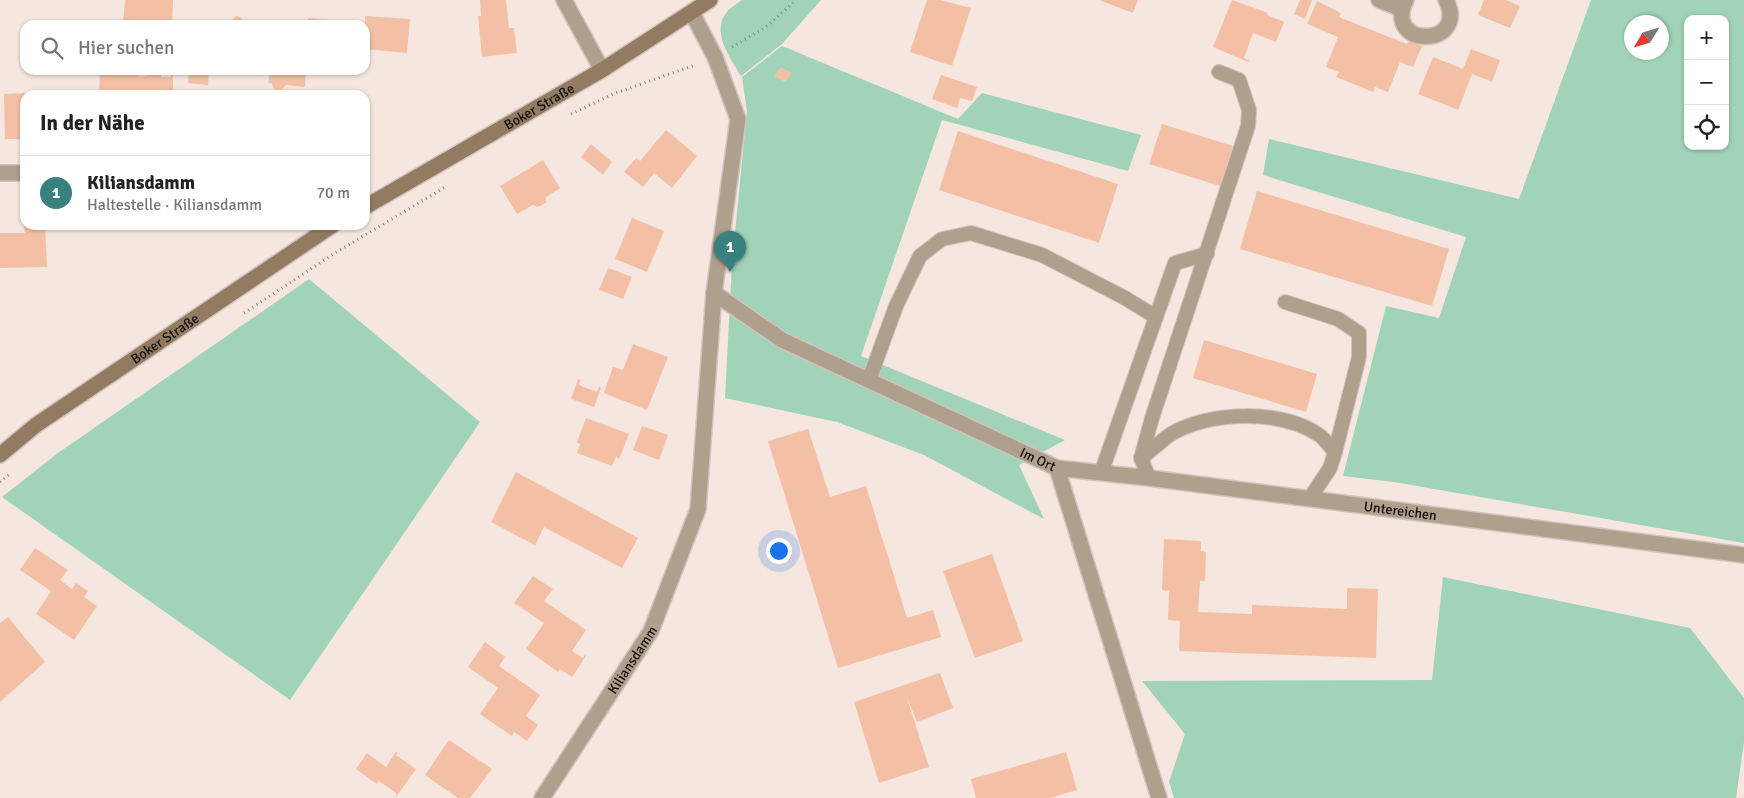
<!DOCTYPE html>
<html lang="de">
<head>
<meta charset="utf-8">
<style>
	:root { --surface:#fff; --page:#f2f2f2; --text:#222; --muted:#767676; --line:#e0e0e0; --accent:#39817e }
	body { margin:0; font-family:Signika,sans-serif; background:var(--page); color:var(--text) }
	.controls { position:absolute; right:15px; top:15px; display:grid; overflow:hidden; border-radius:10px; box-shadow:0 1px 4px #0004 }
	.controls button { width:45px; height:45px; display:grid; place-items:center; padding:0; border:0; border-bottom:1px solid var(--line); background:var(--surface); color:var(--text); font:25px sans-serif }
	.compass { position:absolute; left:1624px; top:15px; width:45px; height:45px; border-radius:50%; background:var(--surface); box-shadow:0 1px 4px #0004; rotate:232deg }
	.you { position:absolute; left:778px; top:550px; width:18px; height:18px; margin:-12px; border:4px solid #fff; border-radius:50%; background:#1a73e8; box-shadow:0 0 0 8px #1a73e833 }
	.badge { display:grid; place-items:center; width:32px; height:32px; border-radius:50%; background:var(--accent); color:#fff; font-size:16px; font-weight:700 }
	.pin { position:absolute; translate:-50% -41px; filter:drop-shadow(0 1px 2px #0008) }
	.pin::after { content:''; position:absolute; top:26px; width:18px; height:15px; background:inherit; clip-path:polygon(0 0,100% 0,50% 100%) }
	.list { margin:0; padding:0; list-style:none }
	h2 { display:flex; justify-content:space-between; align-items:center; height:65px; margin:0; padding:0 20px; font-size:21px }
	h2 small { font-size:16px; font-weight:400; color:var(--muted) }
	.list li { display:grid; grid-template-columns:32px 1fr auto; gap:15px; align-items:center; box-sizing:border-box; height:75px; padding:0 20px; border-top:1px solid var(--line) }
	.list b { display:block; font-size:19px; white-space:nowrap }
	.list p { margin:0; font-size:16px; white-space:nowrap; color:var(--muted) }
	.list em { font-size:16px; font-style:normal; color:var(--muted) }
	.icon { flex:none; width:28px; height:28px; fill:none; stroke:currentColor; stroke-width:2; stroke-linecap:round; stroke-linejoin:round }
	.map { position:relative; flex:none; width:1744px; height:798px; overflow:hidden }
	.search { position:absolute; background:var(--surface); box-shadow:0 1px 4px #0004; left:20px; top:20px; width:350px; height:55px; display:flex; align-items:center; gap:12px; box-sizing:border-box; padding:0 18px; border-radius:15px; color:var(--muted); font-size:19px }
	.panel { position:absolute; background:var(--surface); box-shadow:0 1px 4px #0004; left:20px; top:90px; width:350px; height:140px; border-radius:15px }
	.map>svg:first-child { display:block }
</style>
</head>
<body>
<div class="map">
<svg width="1744" height="798" viewBox="0 0 1744 798">
	<rect width="100%" height="100%" fill="#f5e6df"/>
	<!-- green -->
	<g fill="#a0d3b7" fill-rule="evenodd">
		<path d="M742,0H821L782,44L741,76C731,59 711,33 726,13C729,8 737,4 742,0Z"/>
		<path d="M1591,0H1744V543L1394,482L1343,476L1386,306L1439,318L1466,237L1263,175L1269,139L1519,199ZM1688,19H1725V146H1688ZM1632,22H1662V52H1632Z"/>
		<path d="M782,46L958,119L982,93L1141,135L1128,171L942,120L861,356L1065,440L1019,465L1044,519L924,455L837,422L725,398L732,264L747,111L742,77Z"/>
		<path d="M309,279L480,422L290,700L2,497L58,453Z"/>
		<path d="M1443,577L1690,628L1744,698V742L1736,798H1174L1169,782L1185,734L1142,681L1432,680Z"/>
	</g>
	<!-- building -->
	<g fill="#f3c0a5">
		<path d="M125,0H173L172,25H123Z"/>
		<path d="M480,0H506L509,28H514L517,53L482,57L478,16H481Z"/>
		<path d="M927,0H940L971,8L952,66L910,52Z"/>
		<path d="M1099,0H1138L1133,13Z"/>
		<path d="M1232,0L1268,13L1267,15L1284,22L1276,42L1253,33L1244,58L1249,60L1248,62L1213,47Z"/>
		<path d="M1300,0H1312L1305,19L1294,14Z"/>
		<path d="M1484,0H1506L1520,6L1510,28L1478,15Z"/>
		<path d="M1317,1L1341,13L1339,17L1407,44L1409,41L1422,46L1413,67L1400,62L1388,92L1375,87L1373,92L1336,77L1339,72L1326,67L1338,37L1307,24Z"/>
		<path d="M236,16L241,18L246,25H211V20L230,22Z"/>
		<path d="M365,16L410,19L407,53L365,49Z"/>
		<path d="M308,18L328,20V25H307Z"/>
		<path d="M1471,49L1500,60L1492,82L1472,74L1458,110L1418,94L1433,57L1463,69Z"/>
		<path d="M781,67L792,73L785,82L774,76Z"/>
		<path d="M189,70H209L208,85L188,83Z"/>
		<path d="M268,70H306L305,87L286,85L282,89L278,90L273,88L272,83H268L270,72Z"/>
		<path d="M100,71H103V75H112V71L138,72V76H147V72H161V77H171V73H173V95H99Z"/>
		<path d="M941,75L977,87L972,101L960,98L957,108L932,99Z"/>
		<path d="M25,93V139H5L4,94Z"/>
		<path d="M1162,124L1233,146L1220,186L1149,164Z"/>
		<path d="M666,130L697,156L672,188L654,173L643,187L624,172L636,158L640,161Z"/>
		<path d="M958,131L1118,184L1099,243L939,190Z"/>
		<path d="M591,144L612,162L603,175L581,157Z"/>
		<path d="M543,160L560,188L546,197V203L537,207L533,205L517,214L500,186Z"/>
		<path d="M1257,191L1449,249L1432,306L1240,249Z"/>
		<path d="M632,218L664,231L647,272L615,259Z"/>
		<path d="M45,225L47,267L0,268V233H25L24,226Z"/>
		<path d="M608,268L632,277L623,299L599,290Z"/>
		<path d="M1204,340L1317,374L1306,412L1193,378Z"/>
		<path d="M633,344L668,357L647,410L604,393L613,367L623,370Z"/>
		<path d="M578,379L581,380L579,385L597,392L599,387L601,388L594,407L571,399Z"/>
		<path d="M586,418L629,434L619,459L616,457L612,466L577,453L580,444L577,442Z"/>
		<path d="M642,426L668,435L659,460L633,450Z"/>
		<path d="M808,429L830,497L866,486L907,618L933,610L941,637L838,668L768,441Z"/>
		<path d="M516,472L638,538L622,568L544,527L535,545L491,522Z"/>
		<path d="M1164,539L1201,541V551L1206,552L1205,581H1200L1198,612L1252,614V605L1347,609V588L1378,589L1376,658L1179,651L1180,621L1168,620L1169,591L1162,590Z"/>
		<path d="M35,548L68,570L60,580L72,589L76,583L88,591L84,597L97,606L74,640L36,614L51,591L20,570Z"/>
		<path d="M992,554L1023,641L975,658L943,571Z"/>
		<path d="M533,576L553,589L544,601L586,630L572,651L583,658L585,655L586,656L572,677L560,669L558,672L526,649L544,623L514,603Z"/>
		<path d="M8,617L45,662L0,702V623Z"/>
		<path d="M485,642L505,657L499,666L540,695L526,716L538,725L527,741L514,732L512,736L480,714L498,688L468,667Z"/>
		<path d="M940,673L953,708L917,722L906,695L929,767L879,783L854,702Z"/>
		<path d="M449,740L492,769L470,798H458L425,775Z"/>
		<path d="M396,752L398,753L396,755L416,769L396,797V793L379,781L377,784L356,769L367,753L386,767Z"/>
		<path d="M1066,752L1077,790L1050,798H976L971,779Z"/>
	</g>
	<g fill="none" stroke-linecap="round" stroke-linejoin="round">
		<!-- service casing -->
		<g stroke="#d1c3bd" stroke-width="16">
			<g id="service">
				<path d="M1285,302L1338,319L1359,333V357L1335,452"/>
				<path d="M869,380L896,306L920,256L942,239L971,233L1042,255L1125,298L1156,317"/>
				<path d="M1141,458C1151,451 1161,441 1171,434C1210,411 1281,409 1319,435C1325,439 1330,447 1335,452L1330,468L1310,498"/>
				<path d="M1101,473L1175,263L1207,254"/>
				<path d="M1149,478L1141,458L1152,418L1248,126L1249,110L1239,80L1219,72"/>
			</g>
		</g>
		<!-- minor casing -->
		<g stroke="#d1c3bd" stroke-width="18">
			<g id="minor">
				<path d="M564,0L602,70"/>
				<path d="M1379,0L1402,9"/>
				<path d="M1406,0C1382,49 1470,48 1446,0"/>
				<path d="M0,173H25"/>
				<path id="s1" d="M714,293L782,340L1057,468L1149,478L1744,555"/>
				<path d="M1057,468L1159,798"/>
				<path id="s2" d="M542,798L651,631L698,509L714,293L738,119L715,57L692,13"/>
			</g>
		</g>
		<!-- secondary casing -->
		<g stroke="#d1c3bd" stroke-width="18">
			<g id="secondary">
				<path id="s3" d="M365,207L602,70L710,0"/>
				<path id="s4" d="M0,455L36,425L333,225"/>
			</g>
		</g>
		<!-- path -->
		<g stroke="#8c827d" stroke-width="3" stroke-dasharray="1 4" stroke-linecap="butt">
			<path d="M732,47L766,27L796,0"/>
			<path d="M571,114L613,94L695,65"/>
			<path d="M244,313L335,253L447,186"/>
			<path d="M0,482L9,475"/>
		</g>
		<!-- service -->
		<use href="#service" stroke="#af9f8d" stroke-width="14"/>
		<!-- minor -->
		<use href="#minor" stroke="#af9f8d" stroke-width="15"/>
		<!-- secondary -->
		<use href="#secondary" stroke="#927b61" stroke-width="15"/>
	</g>
	<g text-anchor="middle" dominant-baseline="central" stroke-width="4.5" stroke-linejoin="round" paint-order="stroke">
		<!-- street labels -->
		<g font-size="14" fill="#110d0a" stroke="#fff">
			<text stroke="none"><textPath href="#s3" startOffset="201">Boker Straße</textPath></text>
			<text stroke="none"><textPath href="#s4" startOffset="202">Boker Straße</textPath></text>
			<text stroke="none"><textPath href="#s1" startOffset="365">Im Ort</textPath></text>
			<text stroke="none"><textPath href="#s1" startOffset="732">Untereichen</textPath></text>
			<text stroke="none"><textPath href="#s2" startOffset="165">Kiliansdamm</textPath></text>
		</g>
	</g>
</svg>
<div class="controls">
<button>+</button>
<button>−</button>
<button><svg class="icon" aria-label="locate" viewBox="0 0 24 24"><circle cx="12" cy="12" r="6"/><path d="M12 2v4M12 18v4M2 12h4M18 12h4"/></svg></button>
</div>
<svg class="compass" viewBox="-18 -18 36 36"><path d="M0-13l5 13h-10z" fill="#e53935"/><path d="M0 13l5-13h-10z" fill="#767676"/></svg>
<div class="you"></div>
<div class="pin badge" style="left:730px;top:272px">1</div>
<div class="search"><svg class="icon" aria-label="search" viewBox="0 0 24 24"><circle cx="10" cy="10" r="6"/><path d="M15 15l6 6"/></svg>Hier suchen</div>
<section class="panel">
<h2>In der Nähe<small></small></h2>
<ul class="list">
<li><span class="badge">1</span><div><b>Kiliansdamm</b><p>Haltestelle · Kiliansdamm</p></div><em>70 m</em></li>
</ul>
</section>
</div>
</body>
</html>
